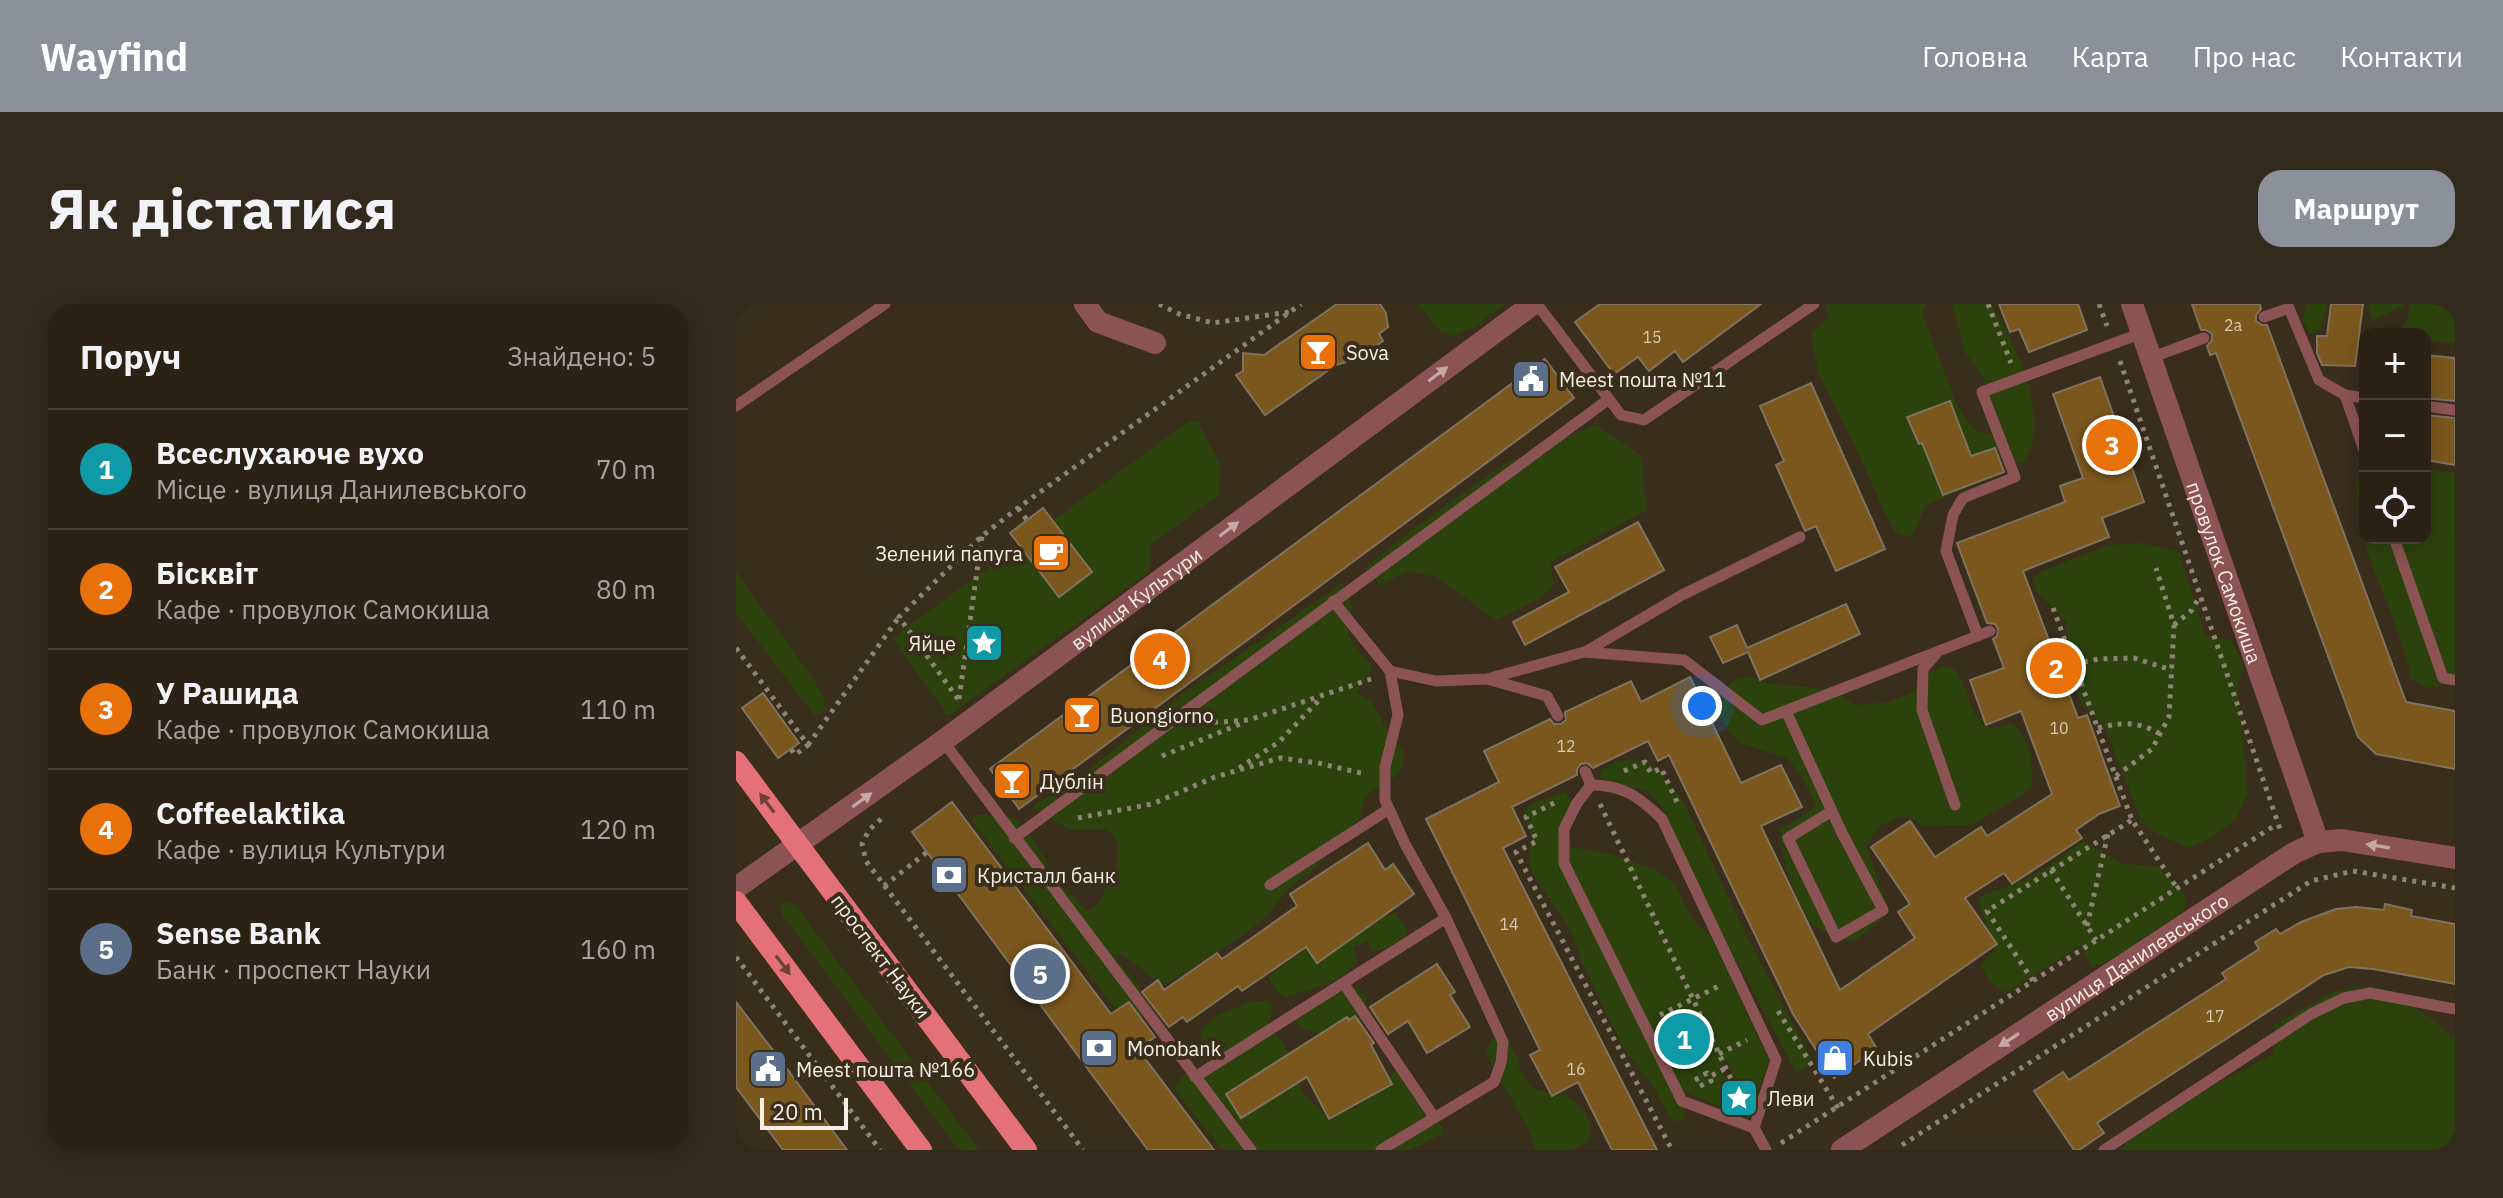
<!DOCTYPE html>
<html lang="uk">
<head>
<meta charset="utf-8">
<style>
	:root { --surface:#2b2215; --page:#332a1e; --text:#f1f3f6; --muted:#a6a4a0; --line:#473f34; --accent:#8c9099 }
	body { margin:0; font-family:"IBM Plex Sans",sans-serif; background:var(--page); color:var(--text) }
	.controls { position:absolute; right:24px; top:24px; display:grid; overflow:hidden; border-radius:16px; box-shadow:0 4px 20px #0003 }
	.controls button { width:72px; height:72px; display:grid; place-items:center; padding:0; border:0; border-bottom:2px solid var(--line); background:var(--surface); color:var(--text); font:40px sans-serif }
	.scale { position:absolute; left:24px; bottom:20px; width:88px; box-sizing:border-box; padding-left:8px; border:4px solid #f7efe4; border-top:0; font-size:22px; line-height:28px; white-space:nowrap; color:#f7efe4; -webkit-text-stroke:6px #392d1c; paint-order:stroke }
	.you { position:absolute; left:966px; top:402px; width:28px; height:28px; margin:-20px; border:6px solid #fff; border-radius:50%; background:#1a73e8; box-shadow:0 0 0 12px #1a73e833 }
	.badge { display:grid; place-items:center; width:52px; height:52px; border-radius:50%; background:var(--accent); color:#fff; font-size:26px; font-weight:700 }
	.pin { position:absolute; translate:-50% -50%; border:4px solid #fff; box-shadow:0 2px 8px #0006 }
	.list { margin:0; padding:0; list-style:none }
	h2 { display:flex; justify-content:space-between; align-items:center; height:104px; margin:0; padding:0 32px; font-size:34px }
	h2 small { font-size:26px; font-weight:400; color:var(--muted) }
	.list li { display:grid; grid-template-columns:52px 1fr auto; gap:24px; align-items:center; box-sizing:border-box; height:120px; padding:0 32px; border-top:2px solid var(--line) }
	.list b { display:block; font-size:30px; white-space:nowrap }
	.list p { margin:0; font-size:26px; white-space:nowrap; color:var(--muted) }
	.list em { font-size:26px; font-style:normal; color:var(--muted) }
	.icon { flex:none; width:44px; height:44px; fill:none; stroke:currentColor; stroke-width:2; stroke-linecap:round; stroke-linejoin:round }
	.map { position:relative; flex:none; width:1719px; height:846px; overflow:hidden; border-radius:24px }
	header { display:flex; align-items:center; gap:48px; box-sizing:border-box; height:112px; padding:0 40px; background:var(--accent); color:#fff }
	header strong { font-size:38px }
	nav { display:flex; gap:44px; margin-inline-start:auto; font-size:28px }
	.intro { display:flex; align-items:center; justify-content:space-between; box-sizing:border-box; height:192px; padding:0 48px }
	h1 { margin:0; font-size:56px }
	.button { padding:20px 36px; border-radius:24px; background:var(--accent); color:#fff; font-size:28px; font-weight:700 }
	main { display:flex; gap:48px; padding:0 48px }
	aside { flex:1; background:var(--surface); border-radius:24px; box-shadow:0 4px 20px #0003 }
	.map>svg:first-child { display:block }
</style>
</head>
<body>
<header>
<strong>Wayfind</strong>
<nav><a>Головна</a><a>Карта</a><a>Про нас</a><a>Контакти</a></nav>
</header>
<div class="intro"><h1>Як дістатися</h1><a class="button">Маршрут</a></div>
<main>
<aside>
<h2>Поруч<small>Знайдено: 5</small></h2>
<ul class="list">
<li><span class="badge" style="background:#0f9aa8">1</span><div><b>Всеслухаюче вухо</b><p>Місце · вулиця Данилевського</p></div><em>70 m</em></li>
<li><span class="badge" style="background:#e8710a">2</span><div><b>Бісквіт</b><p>Кафе · провулок Самокиша</p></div><em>80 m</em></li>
<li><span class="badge" style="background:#e8710a">3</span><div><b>У Рашида</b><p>Кафе · провулок Самокиша</p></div><em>110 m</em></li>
<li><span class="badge" style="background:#e8710a">4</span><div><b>Coffeelaktika</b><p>Кафе · вулиця Культури</p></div><em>120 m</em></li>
<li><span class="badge" style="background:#5c6f8a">5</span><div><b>Sense Bank</b><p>Банк · проспект Науки</p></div><em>160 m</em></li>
</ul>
</aside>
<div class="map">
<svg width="1719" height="846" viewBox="0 0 1719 846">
	<rect width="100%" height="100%" fill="#392d1c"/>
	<!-- green -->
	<g fill="#2c420d">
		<path d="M682,0H770L740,22L718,32L705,28Z"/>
		<path d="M1090,0H1191L1186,9L1221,101L1237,125L1258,132L1269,168L1190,201L1175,234L1158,228L1115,134L1082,68L1075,29L1093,13Z"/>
		<path d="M1216,0H1255C1278,37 1319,121 1286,159L1277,156L1246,72L1229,48Z"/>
		<path d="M1571,0H1591L1584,26L1574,30L1566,15Z"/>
		<path d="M1634,0H1670L1635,17Z"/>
		<path d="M1675,0H1719V39L1689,37V30H1672L1663,26L1671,17Z"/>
		<path d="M453,117L462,118L484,160L483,191L414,241L413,268L212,412L156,334Z"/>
		<path d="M859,121L890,140L906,154L910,206L814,259L818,280L806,293L760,316L700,273L673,267L644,281L630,263L672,229L768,160Z"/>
		<path d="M1689,164L1719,169V378L1691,384L1676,375L1662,328L1629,242L1619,176L1629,173V234H1689Z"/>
		<path d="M1405,239L1443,248L1469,331L1495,336L1507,362L1501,385L1512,489L1501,514L1473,535L1452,544L1424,531L1406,519L1367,419L1347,402L1338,383L1330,318L1300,287L1297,275L1304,268L1373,241Z"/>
		<path d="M0,268L78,376L88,394L90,404L85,409L78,411L0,309Z"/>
		<path d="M607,279L616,300L612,331L636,365L620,389L635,396L651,426L669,450L664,468L653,478L635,487L628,496L625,512L579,565L554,583L529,614L505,633L430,680C411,673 401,659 383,650L379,655L399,676L414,705L401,718L386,713L236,517L239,511L268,510L287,520L323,578L351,607L362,601L382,556V539L371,525H332L296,503L344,473L445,391Z"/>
		<path d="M1207,362L1221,366L1238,409L1251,425L1276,420C1294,436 1297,457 1296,481L1284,493L1235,521L1187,522L1175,514L1162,513L1141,524L1130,543L1152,602L1148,615L1116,638C1106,634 1095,632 1086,627C1060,612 1046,552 1043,525L1062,515L1080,501L1066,473L1052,455L1005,439L992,426L975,398L999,376L1011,372L1029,379L1093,385L1121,401L1152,398L1175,389L1194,369Z"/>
		<path d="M897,455L918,462L948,498L1010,631L1078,759L1060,769L1001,656L997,657L925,501L911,487L864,474L865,466L883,457Z"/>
		<path d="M829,488L836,497L831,527L835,543L874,550L923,567L939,581L958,617L976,634L1033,757L1016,809L990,756L984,762L1008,812L950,789L948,815L939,818L933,812L917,782L887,743L846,659L836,629L796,569L793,552L796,533L787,510L795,500Z"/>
		<path d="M1347,537L1384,559L1422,563L1450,591L1448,607L1374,657L1355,663L1345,641L1269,689L1255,679L1245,663L1249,654L1260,647L1242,597L1246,591L1284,578L1312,563Z"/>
		<path d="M51,598L59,601L243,846H223L46,610L44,601Z"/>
		<path d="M660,610L672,628C662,638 651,647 636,647L631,637L617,644L621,656C610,679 573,685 550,693L541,687L532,673L576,640L630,612Z"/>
		<path d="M600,679L623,684L630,696L629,715L594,734L563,723L556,709Z"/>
		<path d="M1621,682L1647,685L1697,715L1717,734L1719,731V846H1385L1408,813L1464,789L1537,750L1538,721L1597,688Z"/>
		<path d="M517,697H532L537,702L533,719L538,729L547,738L560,767L566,789L588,810L619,805L662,763L697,802L708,829L674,846H486L438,785L449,770L466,764L471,760L464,729L480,712Z"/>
		<path d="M763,729C787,748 777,765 795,782C804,790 813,787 824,789C835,792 852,808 854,820C855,825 853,833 852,838L837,846H798C794,812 760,781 750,746L760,730Z"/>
	</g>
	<!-- building -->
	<g fill="#7a571d" stroke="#80725e" stroke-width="2">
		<path d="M601,0H644L650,9L652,23L643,30L647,37L620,55L600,61L529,111L500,71L507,67V49L528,51Z"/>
		<path d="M864,0H1025L947,58L939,47L913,67L902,53L878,70L839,18Z"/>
		<path d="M1263,0H1342L1351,26L1293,48L1283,25L1274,28Z"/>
		<path d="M1456,0H1524L1525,5L1520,11V17L1526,21H1531L1670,398L1719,407V465L1640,450L1622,433L1480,49L1474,51L1471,42L1476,36V30L1470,26H1465Z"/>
		<path d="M1595,0H1627L1619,62L1586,61L1581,49V32H1591Z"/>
		<path d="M1689,51L1719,54V97L1689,94Z"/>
		<path d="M809,55L838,94L283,505L254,465Z"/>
		<path d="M1364,73L1408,198L1366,214L1373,233L1287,267L1342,414L1351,411L1384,502L1363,510L1340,526L1346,534L1276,580L1268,569L1229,594L1261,640L1132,730L1141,745L1098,774L1057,710L933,451L922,457L912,437L857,464L851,459L845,460L841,465V471L776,503L790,532L767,544L921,846H876L842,778L816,792L794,751L804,746L690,515L763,478L748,447L814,415L818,420H825L830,416L829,408L895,377L905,398L954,373L1005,479L1045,461L1066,503L1025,522L1104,686L1179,634L1162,608L1174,600L1135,543L1174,517L1199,553L1245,523L1251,532L1316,490L1285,407L1250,421L1234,376L1268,364L1257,335L1261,332L1262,325L1259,320L1251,319L1221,239L1329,198L1324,182L1347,174L1317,90Z"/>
		<path d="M1075,79L1149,245L1100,267L1080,222L1069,227L1040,161L1048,157L1024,102Z"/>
		<path d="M1214,97L1235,152L1259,144L1268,168L1207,191L1186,139L1183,140L1171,113Z"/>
		<path d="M1689,111L1719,114V161L1689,156Z"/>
		<path d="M307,204L356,268L323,293L274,229Z"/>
		<path d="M902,218L928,266L789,341L777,318L833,288L819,263Z"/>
		<path d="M1110,300L1124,330L1024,376L1012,348L987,359L974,333L1001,321L1011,344Z"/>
		<path d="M27,389L63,439L42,454L6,404Z"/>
		<path d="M216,498L375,710L393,698L419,733L402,745L478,846H412L176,528Z"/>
		<path d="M632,539L649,566L657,560L678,590L581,659L570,643L506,687L502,682L451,718L447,713L433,723L406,688L422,676L428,686L481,649L486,655L561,602L554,590Z"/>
		<path d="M1649,600L1676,606L1675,612L1719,620V680L1637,665L1613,663L1588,671L1361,819L1368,829L1343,846H1338L1298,787L1327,768L1333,776L1490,675L1486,669L1523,645L1519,638L1540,625L1544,630L1565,618L1600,605L1620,603L1648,606Z"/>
		<path d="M701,660L719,688L714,691L734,723L691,749L672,717L652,730L634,703Z"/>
		<path d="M0,698L49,762L111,846H47L0,783Z"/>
		<path d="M619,712L638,739L635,741L656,780L593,815L571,773L505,814L490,790L611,713L613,716Z"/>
	</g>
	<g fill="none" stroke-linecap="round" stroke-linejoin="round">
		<!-- path -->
		<g stroke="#8e8476" stroke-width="5" stroke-dasharray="4 6" stroke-linecap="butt">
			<path d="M423,0L443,10L477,19L553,8"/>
			<path d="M1252,0L1275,59"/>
			<path d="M1363,0L1371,22"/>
			<path d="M1384,57L1545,528"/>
			<path d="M282,204L291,216"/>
			<path d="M1317,304L1396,516L1441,584"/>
			<path d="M1438,321L1456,306L1464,292"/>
			<path d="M0,344L72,441L59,451L55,445"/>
			<path d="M1338,360L1363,355L1398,354L1436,366"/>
			<path d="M222,395L163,313L246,232L282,204L565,0"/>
			<path d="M223,395L246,232"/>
			<path d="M468,419L513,416L635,375"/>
			<path d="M1362,424C1386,418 1402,417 1424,430"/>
			<path d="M72,441L163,313"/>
			<path d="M426,452L509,418"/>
			<path d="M503,464L543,438L586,393"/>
			<path d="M888,467L909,458L915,469L925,464L942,500"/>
			<path d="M1380,472L1416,445L1433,413L1438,321L1420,264"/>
			<path d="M818,499L790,513L801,537L780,548L936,846"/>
			<path d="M864,500L1006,798"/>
			<path d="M342,514L416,500L479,473L544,454L582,459L629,470"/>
			<path d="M145,515L133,526L126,540L130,557L347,846"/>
			<path d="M1315,566L1360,636"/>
			<path d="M148,582L191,548"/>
			<path d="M1351,622L1372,530"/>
			<path d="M0,653L144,846"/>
			<path d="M1297,677L1251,607L1396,516"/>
			<path d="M1042,707L1102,804"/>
			<path d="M924,711L983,682"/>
			<path d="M954,729L957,734L943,741L938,732L952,725L954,729L970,722"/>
			<path d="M983,750L1011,736"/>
			<path d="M959,776L971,769L973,773"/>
			<path d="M964,782L975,777L973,773L990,764"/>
			<path d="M1045,839L1541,520"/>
			<path d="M1166,841L1575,577L1617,567L1719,584"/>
		</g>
		<!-- service -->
		<g stroke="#8b5354" stroke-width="11">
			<path d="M801,0L885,111L908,116L1078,0"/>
			<path d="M1528,13L1553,4L1583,76L1609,91"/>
			<path d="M1414,54L1468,34"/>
			<path d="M1629,94L1609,91L1629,149"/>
			<path d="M0,102L149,0"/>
			<path d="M1689,102L1719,106"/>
			<path d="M1658,234L1707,374L1719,376"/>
			<path d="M597,297L654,367L700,377L751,375L848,348L948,356L1026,416L1254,327"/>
			<path d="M1242,332L1210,247L1217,211L1227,194L1279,173L1246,88L1406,29"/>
			<path d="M849,348L946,291L1064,233"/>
			<path d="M1200,350L1187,365L1186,406L1219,501"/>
			<path d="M751,375L811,392L822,412"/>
			<path d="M1050,407L1106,529L1147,606L1100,633L1052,534L1096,507"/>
			<path d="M207,437L515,846"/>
			<path d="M849,467L855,481"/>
			<path d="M855,481C888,481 903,493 926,515L1040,756L1018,824L1030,846"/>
			<path d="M855,481L841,499L828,525V559L946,797L1018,824"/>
			<path d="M278,534L873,95"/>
			<path d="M534,581L653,505"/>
			<path d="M608,680L698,813"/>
			<path d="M459,773L710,614"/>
			<path d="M0,840L5,846"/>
			<path d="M645,846L758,778L765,759L767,738L710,614L669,540L649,496V463L662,411L654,367"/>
			<path d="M1368,846L1575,710L1608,694L1634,689L1719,705"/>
		</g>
		<!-- minor -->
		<g stroke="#8b5354" stroke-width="22">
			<path d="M349,0L362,18L419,39"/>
			<path id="s1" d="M1396,0L1582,538"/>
		</g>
		<!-- tertiary -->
		<g stroke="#8b5354" stroke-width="22">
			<path id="s2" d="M0,584L207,437L797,0"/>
			<path id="s3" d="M1106,846L1558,549L1582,538L1606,536L1719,554"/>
		</g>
		<!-- primary -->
		<g stroke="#e37177" stroke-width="22">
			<path d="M0,458L290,846"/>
			<path d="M0,598L185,846"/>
		</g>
	</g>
	<!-- one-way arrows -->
	<defs><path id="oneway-solid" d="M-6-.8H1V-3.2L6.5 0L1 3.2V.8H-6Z" transform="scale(2)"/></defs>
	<g fill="#c6a9a3">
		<use href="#oneway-solid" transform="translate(702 70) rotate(-37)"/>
		<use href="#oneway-solid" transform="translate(493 225) rotate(-37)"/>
		<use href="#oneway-solid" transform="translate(126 496) rotate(-36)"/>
		<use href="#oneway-solid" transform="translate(1642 542) rotate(-171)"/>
		<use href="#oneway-solid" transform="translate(1273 736) rotate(147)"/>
	</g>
	<g fill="#6c4137">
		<use href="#oneway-solid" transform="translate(31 499) rotate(-127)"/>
		<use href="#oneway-solid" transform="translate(47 661) rotate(53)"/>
	</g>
	<!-- icons -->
	<defs>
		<g id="bar-square" transform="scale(2)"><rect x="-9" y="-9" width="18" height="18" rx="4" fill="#e8710a" stroke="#392d1c"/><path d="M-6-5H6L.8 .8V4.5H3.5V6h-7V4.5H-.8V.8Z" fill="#fff"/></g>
		<g id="civic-square" transform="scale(2)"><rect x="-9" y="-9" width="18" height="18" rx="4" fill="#5c6f8a" stroke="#392d1c"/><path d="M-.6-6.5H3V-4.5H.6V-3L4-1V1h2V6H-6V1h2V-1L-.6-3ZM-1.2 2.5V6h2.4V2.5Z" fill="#fff"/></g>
		<g id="cafe-square" transform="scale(2)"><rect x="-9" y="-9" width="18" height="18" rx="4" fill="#e8710a" stroke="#392d1c"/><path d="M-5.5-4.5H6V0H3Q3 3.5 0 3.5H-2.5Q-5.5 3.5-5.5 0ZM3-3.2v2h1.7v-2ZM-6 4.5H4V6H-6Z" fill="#fff"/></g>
		<g id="sight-square" transform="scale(2)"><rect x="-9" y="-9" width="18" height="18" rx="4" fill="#0f9aa8" stroke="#392d1c"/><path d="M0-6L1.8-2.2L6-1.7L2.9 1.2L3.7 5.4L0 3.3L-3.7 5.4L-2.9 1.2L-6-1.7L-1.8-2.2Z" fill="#fff"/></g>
		<g id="bank-square" transform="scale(2)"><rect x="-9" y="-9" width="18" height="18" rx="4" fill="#5c6f8a" stroke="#392d1c"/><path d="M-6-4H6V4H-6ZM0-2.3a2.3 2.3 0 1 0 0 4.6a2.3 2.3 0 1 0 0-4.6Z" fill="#fff"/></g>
		<g id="shop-square" transform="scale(2)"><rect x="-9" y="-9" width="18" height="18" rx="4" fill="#3f7fe0" stroke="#392d1c"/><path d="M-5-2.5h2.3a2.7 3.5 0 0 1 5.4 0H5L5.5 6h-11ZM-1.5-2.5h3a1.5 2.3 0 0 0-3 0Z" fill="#fff"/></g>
	</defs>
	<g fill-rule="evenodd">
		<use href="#bar-square" x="582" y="48"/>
		<use href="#civic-square" x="795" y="75"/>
		<use href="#cafe-square" x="315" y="249"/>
		<use href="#sight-square" x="248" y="339"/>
		<use href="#bar-square" x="346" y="411"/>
		<use href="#bar-square" x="276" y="477"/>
		<use href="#bank-square" x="213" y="571"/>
		<use href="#bank-square" x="363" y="744"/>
		<use href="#shop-square" x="1099" y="754"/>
		<use href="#civic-square" x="32" y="765"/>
		<use href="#sight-square" x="1003" y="794"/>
	</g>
	<g text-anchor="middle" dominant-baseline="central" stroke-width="8" stroke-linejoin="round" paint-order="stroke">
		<!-- number labels -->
		<g font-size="16" fill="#d8c9b2">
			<text x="1497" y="21">2а</text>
			<text x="916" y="33">15</text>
			<text x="1323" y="424">10</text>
			<text x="830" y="442">12</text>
			<text x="773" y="620">14</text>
			<text x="1479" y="712">17</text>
			<text x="840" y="765">16</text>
		</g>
		<!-- poi labels -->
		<g font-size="20" fill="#f7efe4" stroke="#392d1c" text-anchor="start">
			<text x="610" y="48">Sova</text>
			<text x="823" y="75">Meest пошта №11</text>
			<text x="287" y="249" text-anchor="end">Зелений папуга</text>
			<text x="220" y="339" text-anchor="end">Яйце</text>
			<text x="374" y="411">Buongiorno</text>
			<text x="304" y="477">Дублін</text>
			<text x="241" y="571">Кристалл банк</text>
			<text x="391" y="744">Monobank</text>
			<text x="1127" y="754">Kubis</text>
			<text x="60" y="765">Meest пошта №166</text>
			<text x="1031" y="794">Леви</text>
		</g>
		<!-- street labels -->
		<g font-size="20" fill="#f7efe4" stroke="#392d1c">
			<text stroke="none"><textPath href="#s1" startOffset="284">провулок Самокиша</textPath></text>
			<text stroke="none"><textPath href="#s2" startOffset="494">вулиця Культури</textPath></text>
			<text transform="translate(145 652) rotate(53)">проспект Науки</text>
			<text stroke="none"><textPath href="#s3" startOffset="352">вулиця Данилевського</textPath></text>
		</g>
	</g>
</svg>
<div class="controls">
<button>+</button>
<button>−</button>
<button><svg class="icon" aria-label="locate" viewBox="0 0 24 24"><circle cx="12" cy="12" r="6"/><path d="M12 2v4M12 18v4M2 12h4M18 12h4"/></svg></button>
</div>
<div class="scale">20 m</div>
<div class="you"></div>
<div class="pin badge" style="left:948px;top:735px;background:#0f9aa8">1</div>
<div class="pin badge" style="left:1320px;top:364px;background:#e8710a">2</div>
<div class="pin badge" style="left:1376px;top:141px;background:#e8710a">3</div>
<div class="pin badge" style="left:424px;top:355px;background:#e8710a">4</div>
<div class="pin badge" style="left:304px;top:670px;background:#5c6f8a">5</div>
</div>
</main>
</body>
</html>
